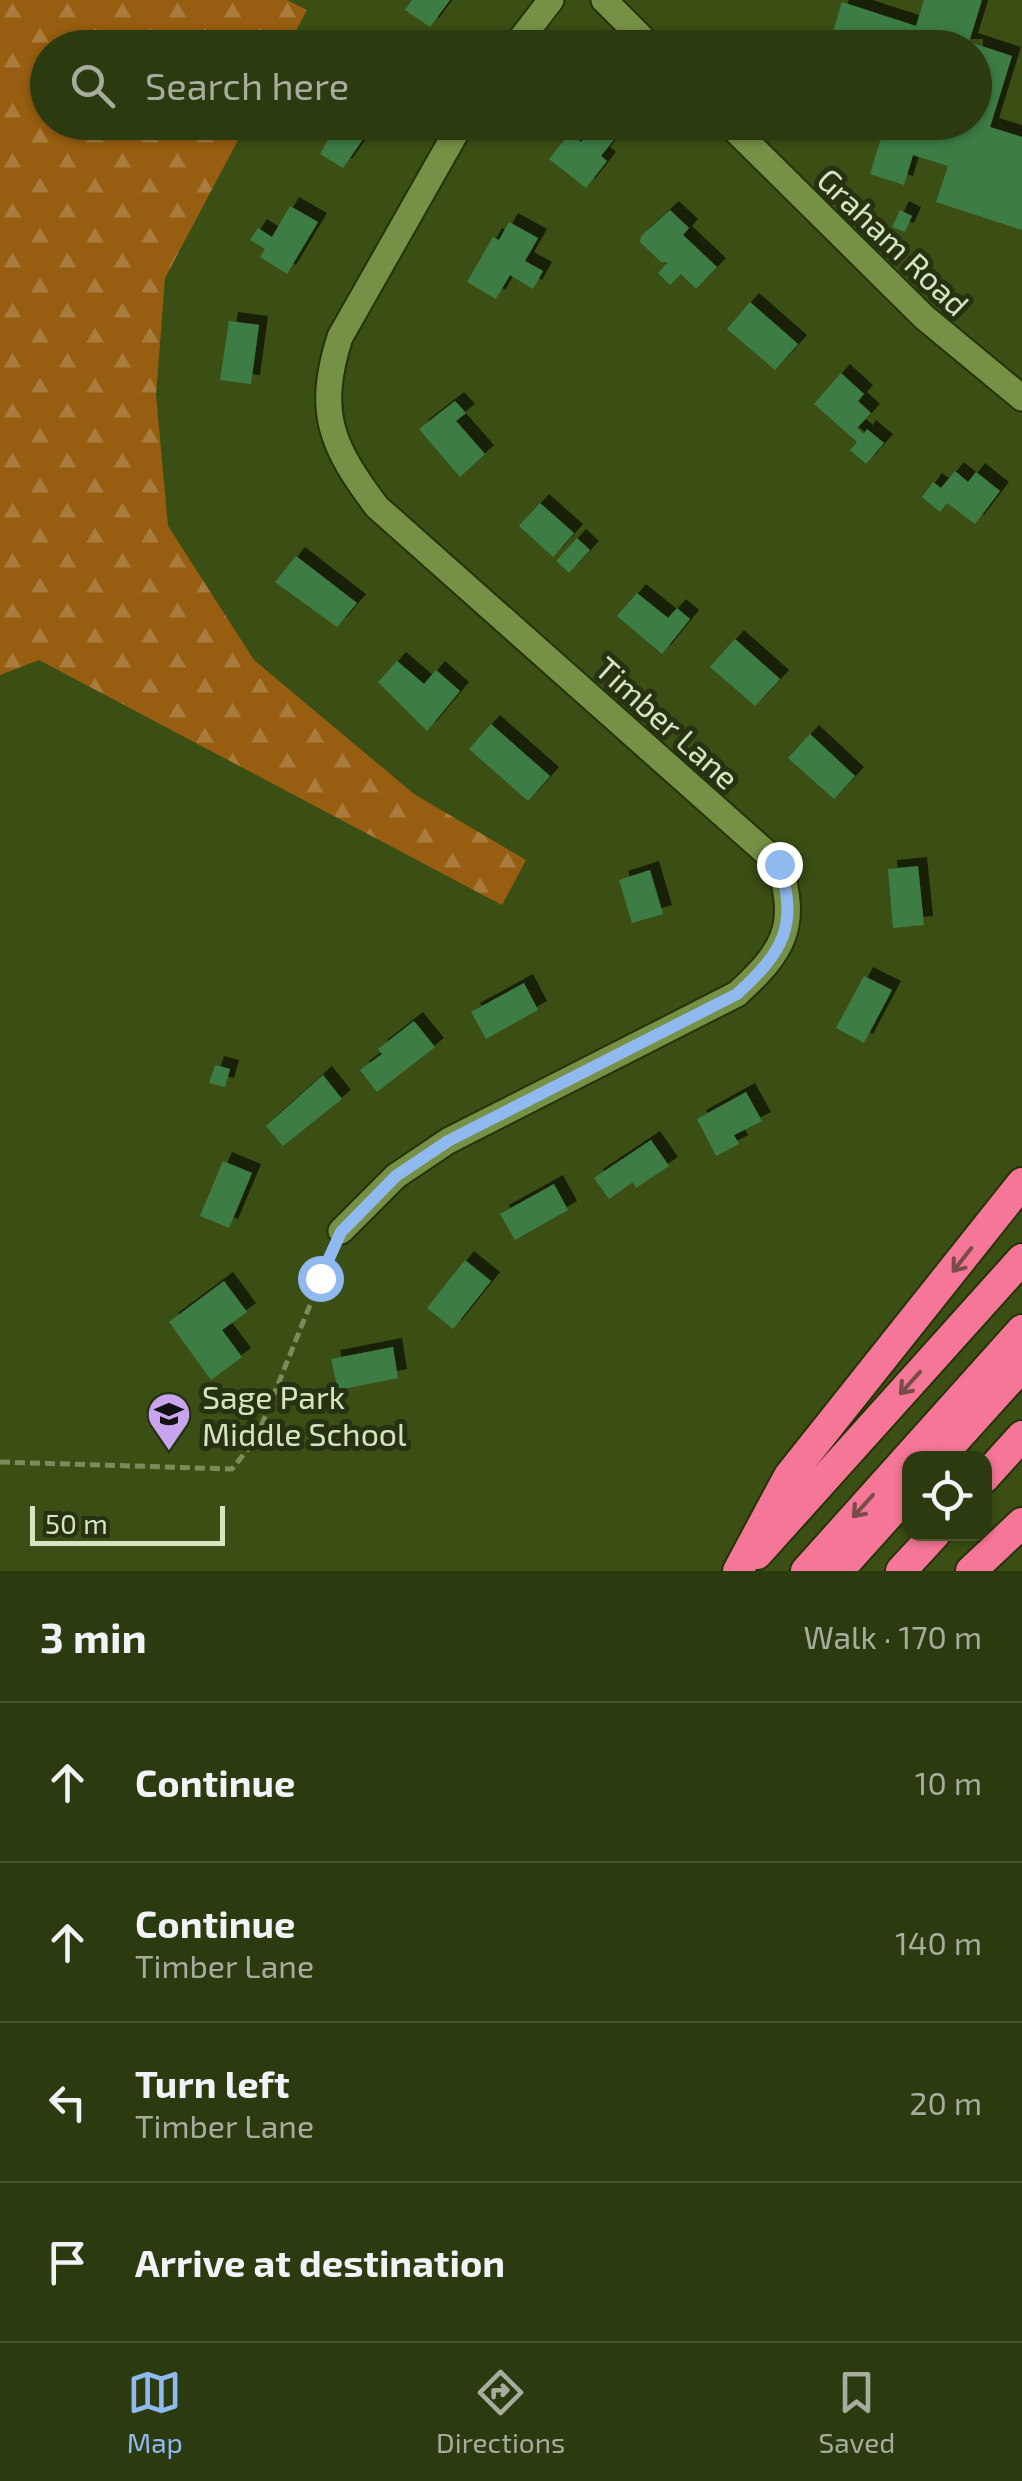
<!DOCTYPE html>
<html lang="en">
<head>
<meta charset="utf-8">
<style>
	:root { --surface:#2c3b0f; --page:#344218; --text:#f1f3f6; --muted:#a6ad9e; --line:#48552f; --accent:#90b9f0 }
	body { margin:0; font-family:"Exo 2",sans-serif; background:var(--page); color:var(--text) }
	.controls { position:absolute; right:30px; bottom:30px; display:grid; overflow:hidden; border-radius:20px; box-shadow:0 2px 8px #0004 }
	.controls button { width:90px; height:90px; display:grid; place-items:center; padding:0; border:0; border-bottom:2px solid var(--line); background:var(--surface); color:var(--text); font:50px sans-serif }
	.scale { position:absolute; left:30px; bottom:25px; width:195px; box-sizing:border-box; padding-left:10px; border:5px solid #d5e5bf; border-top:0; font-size:28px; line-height:35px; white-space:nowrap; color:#d5e5bf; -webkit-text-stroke:8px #263212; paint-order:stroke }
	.stop { position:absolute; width:30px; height:30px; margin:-22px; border:8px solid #90b9f0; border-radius:50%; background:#fff }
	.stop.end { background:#90b9f0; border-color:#fff; box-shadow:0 2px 10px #0008 }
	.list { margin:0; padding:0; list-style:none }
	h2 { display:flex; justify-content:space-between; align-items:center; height:130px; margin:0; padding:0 40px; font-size:42px }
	h2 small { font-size:32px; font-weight:400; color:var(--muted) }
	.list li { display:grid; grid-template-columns:65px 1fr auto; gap:30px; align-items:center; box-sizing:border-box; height:160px; padding:0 40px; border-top:2px solid var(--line) }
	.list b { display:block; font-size:38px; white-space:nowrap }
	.list p { margin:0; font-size:32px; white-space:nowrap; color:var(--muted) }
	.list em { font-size:32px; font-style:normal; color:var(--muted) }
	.icon { flex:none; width:55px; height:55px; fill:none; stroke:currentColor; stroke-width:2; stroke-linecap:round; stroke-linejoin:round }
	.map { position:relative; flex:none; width:1022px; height:1571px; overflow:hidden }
	.search { position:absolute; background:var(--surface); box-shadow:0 2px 8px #0004; left:30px; right:30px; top:30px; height:110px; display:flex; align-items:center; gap:25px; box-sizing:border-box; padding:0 35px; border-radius:55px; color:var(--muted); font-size:38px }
	.sheet { height:770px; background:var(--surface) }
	nav { display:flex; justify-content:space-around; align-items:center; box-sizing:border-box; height:140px; border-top:2px solid var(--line); background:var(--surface); font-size:28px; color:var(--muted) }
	nav a { display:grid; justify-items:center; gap:5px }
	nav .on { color:var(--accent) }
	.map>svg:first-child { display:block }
</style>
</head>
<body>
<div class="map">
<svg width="1022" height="1571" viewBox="0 0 1022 1571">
	<defs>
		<pattern id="forest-firs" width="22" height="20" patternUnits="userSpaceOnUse" patternTransform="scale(2.5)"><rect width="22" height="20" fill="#975d11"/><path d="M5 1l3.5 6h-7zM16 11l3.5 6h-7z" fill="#a97c3d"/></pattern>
		<filter id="shadow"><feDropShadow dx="9" dy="-9" stdDeviation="0" flood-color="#0009"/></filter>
	</defs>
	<rect width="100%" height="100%" fill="#3b4f14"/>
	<!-- forest -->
	<path fill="url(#forest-firs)" d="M0,0H287L307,10L287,47L48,48V122L247,123L165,278L156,395L168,526L254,660L414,794L526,860L502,905L39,660L0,675Z"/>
	<!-- building -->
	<g fill="#3e7c44" filter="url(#shadow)">
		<path d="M412,0H450L430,27L405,10Z"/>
		<path d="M924,0H982L969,42L1012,56L990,127L1022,137V230L936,202L948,166L913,155L904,185L870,174L886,122H974V48H828L842,2L916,26Z"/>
		<path d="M338,122H375L343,168L320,154Z"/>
		<path d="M596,122H609L620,132L601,156L607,161L586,188L549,159L570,133L581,142Z"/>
		<path d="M290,206L318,222L287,274L260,257L265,249L250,240L258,228L272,237Z"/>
		<path d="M670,210L689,228L683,235L717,267L696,289L681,274L670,285L658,273L668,262H661L640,242L641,236Z"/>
		<path d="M900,210L912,216L905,232L892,227Z"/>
		<path d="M509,222L538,238L525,261L543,271L533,289L510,275L496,299L467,282L493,237L499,240Z"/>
		<path d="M750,302L798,344L775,370L727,329Z"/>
		<path d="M229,321L259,325L251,384L220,380Z"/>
		<path d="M841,373L864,394L858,401L871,413L857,428L864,434L867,429L884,443L866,464L850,450L857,442L814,404Z"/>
		<path d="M455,401L466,413L456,421L485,454L460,477L419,429Z"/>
		<path d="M955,471L968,482L976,472L1000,491L975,524L947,503L940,512L922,497L933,482L941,488Z"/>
		<path d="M540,503L574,533L553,557L519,526Z"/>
		<path d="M577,538L590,550L569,573L556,561Z"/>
		<path d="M296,556L357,603L337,627L275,582Z"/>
		<path d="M637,593L668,618L677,608L690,619L662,654L617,616Z"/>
		<path d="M735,639L780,679L755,706L710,667Z"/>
		<path d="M397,661L424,684L436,670L460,691L427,731L378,682Z"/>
		<path d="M491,724L550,776L528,801L469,749Z"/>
		<path d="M810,734L855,776L834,799L788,758Z"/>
		<path d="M918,866L924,925L893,928L888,869Z"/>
		<path d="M650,870L663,914L632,923L619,880Z"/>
		<path d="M864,976L892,990L864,1043L836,1028Z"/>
		<path d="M524,983L538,1010L486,1039L471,1012Z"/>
		<path d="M414,1021L435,1047L377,1092L360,1070L382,1054L378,1049Z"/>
		<path d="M215,1065L230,1069L225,1087L209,1083Z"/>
		<path d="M323,1075L342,1099L283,1146L266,1126Z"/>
		<path d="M746,1092L762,1121L734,1135L739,1144L716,1156L697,1119Z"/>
		<path d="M651,1140L669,1166L636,1188L633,1182L609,1199L594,1178Z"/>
		<path d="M223,1161L252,1173L229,1228L200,1216Z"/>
		<path d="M554,1184L568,1210L515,1240L500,1214Z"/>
		<path d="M465,1260L491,1281L453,1329L427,1308Z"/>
		<path d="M224,1281L247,1312L222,1330L242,1357L211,1380L169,1322Z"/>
		<path d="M393,1347L398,1378L338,1390L331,1359Z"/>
	</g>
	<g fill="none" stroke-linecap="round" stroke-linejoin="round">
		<!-- minor casing -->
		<g stroke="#25330a" stroke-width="29">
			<g id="minor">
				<path d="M604,0L652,48"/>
				<path d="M514,48L551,0"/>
				<path d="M727,122L924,317L1022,398"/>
				<path d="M341,1231L396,1176L448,1141L737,994C783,952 799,927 779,864L377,507C331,446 316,412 340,337L462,122"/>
			</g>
		</g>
		<!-- highway casing -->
		<g stroke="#25330a" stroke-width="34">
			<g id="highway">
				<path d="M939,1458L1022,1366"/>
				<path d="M984,1478L1022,1436"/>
				<path d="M757,1554L1022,1259"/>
				<path d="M738,1571L789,1476L1022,1183"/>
				<path d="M806,1571L1022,1330"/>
				<path d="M838,1571L910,1491"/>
				<path d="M901,1571L935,1534"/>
				<path d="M971,1571L1022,1523"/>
			</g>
		</g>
		<!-- path -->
		<path stroke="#798c59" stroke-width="5" stroke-dasharray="10 5" stroke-linecap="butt" d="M0,1462L232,1469L256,1439L331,1253"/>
		<!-- minor -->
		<use href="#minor" stroke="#769146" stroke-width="25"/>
		<!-- highway -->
		<use href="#highway" stroke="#f57696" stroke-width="30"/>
	</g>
	<!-- one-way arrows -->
	<defs><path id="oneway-shaft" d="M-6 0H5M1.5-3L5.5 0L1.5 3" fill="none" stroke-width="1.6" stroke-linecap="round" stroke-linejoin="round" transform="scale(2.5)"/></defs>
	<g stroke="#794d47">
		<use href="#oneway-shaft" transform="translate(962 1260) rotate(128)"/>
		<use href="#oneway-shaft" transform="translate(910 1383) rotate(132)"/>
		<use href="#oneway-shaft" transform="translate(863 1506) rotate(132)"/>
	</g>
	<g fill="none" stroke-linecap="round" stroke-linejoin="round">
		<!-- route -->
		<path stroke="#90b9f0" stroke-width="12" d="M320,1278L341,1232L396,1176L448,1141L737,994C783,952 799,926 779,864"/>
	</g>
	<!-- icons -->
	<defs>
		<g id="school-pin" transform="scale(2.25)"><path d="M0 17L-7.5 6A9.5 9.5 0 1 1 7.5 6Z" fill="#c8a5ee" stroke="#263212"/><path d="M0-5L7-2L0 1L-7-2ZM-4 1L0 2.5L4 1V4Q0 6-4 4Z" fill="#111"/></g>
	</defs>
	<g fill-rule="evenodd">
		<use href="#school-pin" x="169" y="1414"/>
	</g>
	<g text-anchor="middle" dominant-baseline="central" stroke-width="10" stroke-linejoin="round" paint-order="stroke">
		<!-- street labels -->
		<g font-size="32" fill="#d5e5bf" stroke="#263212">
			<text transform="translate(894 241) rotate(44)">Graham Road</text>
			<text transform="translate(668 722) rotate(42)">Timber Lane</text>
		</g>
		<!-- poi labels -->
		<g font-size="32" fill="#d5e5bf" stroke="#263212" text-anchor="start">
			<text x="202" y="1396">Sage Park<tspan x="202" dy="37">Middle School</tspan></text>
		</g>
	</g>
</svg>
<div class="controls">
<button><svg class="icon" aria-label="locate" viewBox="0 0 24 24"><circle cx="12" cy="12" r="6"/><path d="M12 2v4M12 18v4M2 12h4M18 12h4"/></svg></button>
</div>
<div class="scale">50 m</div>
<div class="stop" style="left:320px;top:1278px"></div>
<div class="stop end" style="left:779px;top:864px"></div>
<div class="search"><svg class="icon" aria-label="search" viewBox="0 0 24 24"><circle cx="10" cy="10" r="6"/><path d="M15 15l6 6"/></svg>Search here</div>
</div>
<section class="sheet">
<h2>3 min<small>Walk · 170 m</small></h2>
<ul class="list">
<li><svg class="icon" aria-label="ahead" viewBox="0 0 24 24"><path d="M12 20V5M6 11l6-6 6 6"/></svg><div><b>Continue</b></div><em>10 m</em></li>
<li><svg class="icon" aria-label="ahead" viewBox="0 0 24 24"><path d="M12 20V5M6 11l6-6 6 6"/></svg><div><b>Continue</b><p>Timber Lane</p></div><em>140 m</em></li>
<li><svg class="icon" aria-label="left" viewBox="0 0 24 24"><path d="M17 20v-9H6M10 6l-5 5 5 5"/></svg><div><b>Turn left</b><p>Timber Lane</p></div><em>20 m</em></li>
<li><svg class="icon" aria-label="arrive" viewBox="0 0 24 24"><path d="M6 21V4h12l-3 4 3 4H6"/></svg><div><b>Arrive at destination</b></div></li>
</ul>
</section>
<nav>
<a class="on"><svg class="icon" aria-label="map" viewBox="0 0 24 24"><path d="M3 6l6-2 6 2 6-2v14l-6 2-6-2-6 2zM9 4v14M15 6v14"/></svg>Map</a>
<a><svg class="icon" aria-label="directions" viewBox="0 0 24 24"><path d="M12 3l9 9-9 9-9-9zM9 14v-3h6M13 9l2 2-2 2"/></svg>Directions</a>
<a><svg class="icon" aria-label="saved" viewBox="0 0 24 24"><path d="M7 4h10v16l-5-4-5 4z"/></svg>Saved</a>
</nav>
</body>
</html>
